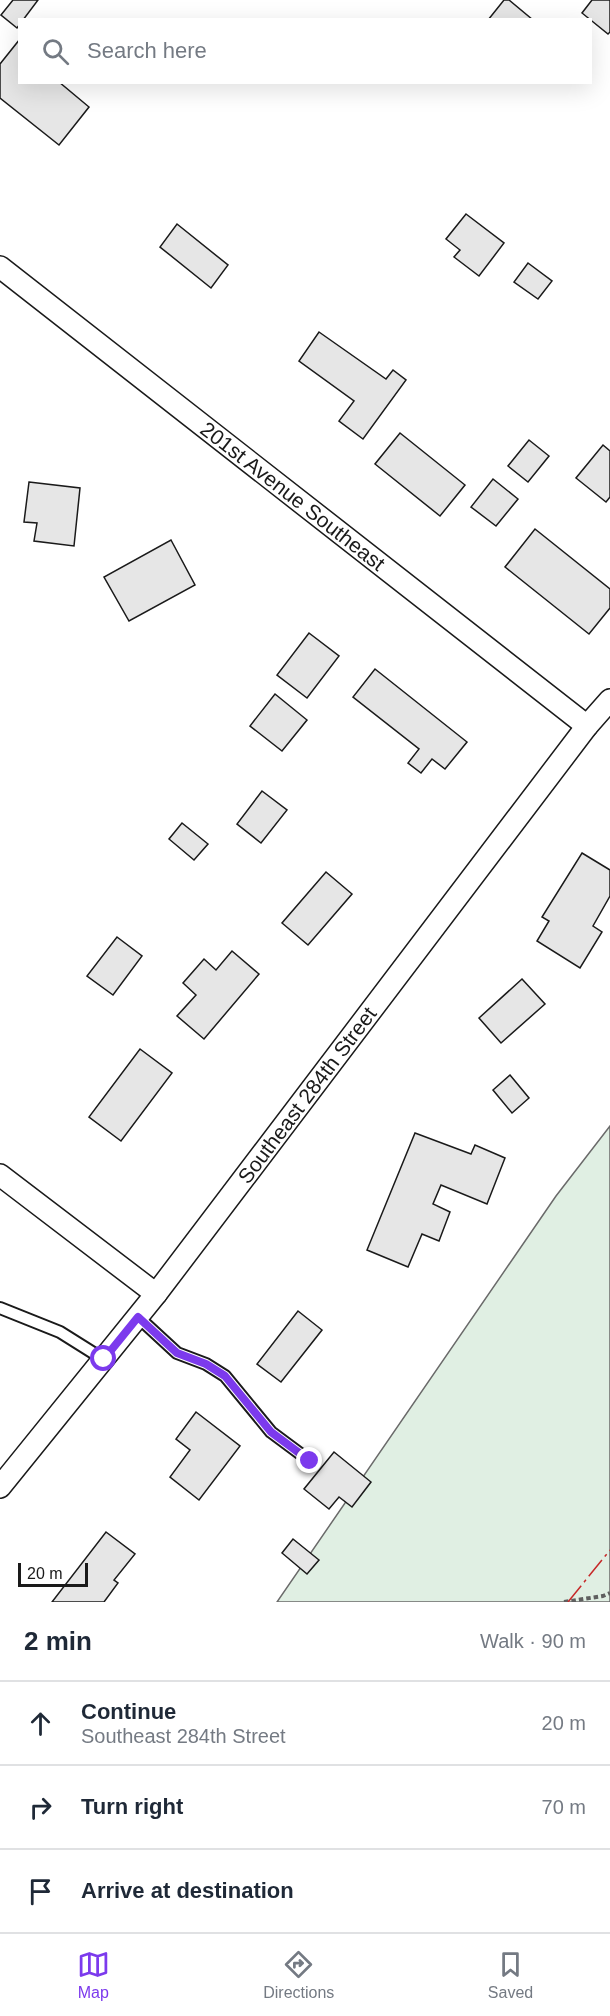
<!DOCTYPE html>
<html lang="en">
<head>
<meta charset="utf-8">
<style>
	:root { --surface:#fff; --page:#f2f2f3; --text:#1f2937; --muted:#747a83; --line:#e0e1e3; --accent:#7c3aed }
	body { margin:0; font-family:Helvetica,sans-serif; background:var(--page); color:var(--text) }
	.scale { position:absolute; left:18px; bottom:15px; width:70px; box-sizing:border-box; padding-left:6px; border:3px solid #1a1a1a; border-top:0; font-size:16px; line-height:21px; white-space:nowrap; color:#1a1a1a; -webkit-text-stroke:4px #fff; paint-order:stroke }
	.stop { position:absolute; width:18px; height:18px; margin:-14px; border:4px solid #7c3aed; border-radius:50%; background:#fff }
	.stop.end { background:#7c3aed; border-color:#fff; box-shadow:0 2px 6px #0008 }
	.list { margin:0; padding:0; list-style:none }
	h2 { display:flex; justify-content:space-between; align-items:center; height:78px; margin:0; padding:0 24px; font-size:26px }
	h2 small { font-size:20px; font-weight:400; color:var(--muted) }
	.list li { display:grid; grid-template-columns:39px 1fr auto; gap:18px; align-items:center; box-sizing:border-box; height:84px; padding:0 24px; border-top:2px solid var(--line) }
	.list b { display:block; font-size:22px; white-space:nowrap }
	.list p { margin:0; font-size:20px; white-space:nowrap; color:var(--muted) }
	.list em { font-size:20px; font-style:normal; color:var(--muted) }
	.icon { flex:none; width:33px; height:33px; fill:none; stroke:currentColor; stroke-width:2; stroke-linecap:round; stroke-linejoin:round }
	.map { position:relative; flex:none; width:610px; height:1602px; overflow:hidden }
	.search { position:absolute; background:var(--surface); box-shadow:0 6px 24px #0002; left:18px; right:18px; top:18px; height:66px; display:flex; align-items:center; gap:15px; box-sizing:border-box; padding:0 21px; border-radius:0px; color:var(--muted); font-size:22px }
	.sheet { height:330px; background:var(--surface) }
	nav { display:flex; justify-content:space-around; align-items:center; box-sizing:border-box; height:84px; border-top:2px solid var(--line); background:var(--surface); font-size:16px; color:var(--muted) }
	nav a { display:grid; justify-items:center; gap:3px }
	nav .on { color:var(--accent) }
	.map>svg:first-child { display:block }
</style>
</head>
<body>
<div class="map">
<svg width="610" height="1602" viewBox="0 0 610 1602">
	<rect width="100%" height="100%" fill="#fff"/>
	<!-- green -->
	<path fill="#e0efe3" stroke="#6a6a6a" stroke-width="1.5" d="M610,1126V1602H277L556,1196Z"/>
	<!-- building -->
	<g fill="#e6e6e6" stroke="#1a1a1a" stroke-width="1.5">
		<path d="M13,0H38L23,20H20V24L17,28L1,15Z"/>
		<path d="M504,0H509L533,20H488Z"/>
		<path d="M592,0H610V32L608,34L582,13Z"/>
		<path d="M20,39V82H59L89,107L59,145L0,98V64Z"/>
		<path d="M466,214L504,243L479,276L454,257L460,250L446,239Z"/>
		<path d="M177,224L228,265L211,288L160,247Z"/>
		<path d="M528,263L552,281L538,299L514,282Z"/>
		<path d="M319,332L386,379L393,370L406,380L363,439L339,421L354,401L299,361Z"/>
		<path d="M400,433L465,485L440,516L375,464Z"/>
		<path d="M529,440L549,456L528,482L508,466Z"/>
		<path d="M603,445L610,451V497L606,502L576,478Z"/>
		<path d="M493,479L518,499L496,526L471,507Z"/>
		<path d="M29,482L80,488L74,546L34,541L37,523L24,522Z"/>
		<path d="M535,529L610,589V608L589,634L505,567Z"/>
		<path d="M171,540L195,585L129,621L104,577Z"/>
		<path d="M309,633L339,656L307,698L277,675Z"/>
		<path d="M375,669L467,742L445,769L432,759L421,773L408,763L419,749L353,697Z"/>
		<path d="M275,694L307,720L282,751L250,726Z"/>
		<path d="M262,791L287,810L261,843L237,824Z"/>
		<path d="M182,823L208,844L194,860L169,839Z"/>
		<path d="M582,853L610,870V896L593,926L602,932L580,968L537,941L549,921L542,917Z"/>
		<path d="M326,872L352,894L308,945L282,923Z"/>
		<path d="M117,937L142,956L113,995L87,976Z"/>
		<path d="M232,951L259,974L204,1039L177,1016L196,995L183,983L204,959L216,970Z"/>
		<path d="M522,979L545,1004L501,1043L479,1018Z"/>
		<path d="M140,1049L172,1073L121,1141L89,1117Z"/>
		<path d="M510,1075L529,1098L512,1113L493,1090Z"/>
		<path d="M415,1133L471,1154L475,1145L505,1158L487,1204L441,1185L433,1204L450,1212L439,1241L422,1234L408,1267L367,1250Z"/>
		<path d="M298,1311L322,1330L281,1382L257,1364Z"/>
		<path d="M196,1412L240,1446L199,1500L170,1477L190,1450L176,1439Z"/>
		<path d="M334,1452L371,1482L352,1507L339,1497L329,1509L304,1489Z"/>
		<path d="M106,1532L135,1554L114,1580L118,1583L104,1602H52Z"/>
		<path d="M293,1539L319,1560L307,1574L282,1553Z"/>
	</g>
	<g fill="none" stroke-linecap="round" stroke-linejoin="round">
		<!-- lane casing -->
		<g stroke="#1a1a1a" stroke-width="14">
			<g id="lane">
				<path d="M0,1308L60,1332L103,1359"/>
				<path d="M138,1317L177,1353L206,1364L225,1376L271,1432L310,1461"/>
			</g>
		</g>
		<!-- street casing -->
		<g stroke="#1a1a1a" stroke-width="24">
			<g id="street">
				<path d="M0,267L587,726"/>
				<path d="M0,1175L156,1294"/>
				<path d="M0,1487L156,1294L587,726L610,700"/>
			</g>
		</g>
		<!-- path -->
		<path stroke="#5f5f5f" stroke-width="4" stroke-dasharray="4.5 3" stroke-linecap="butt" d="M564,1602L603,1596L610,1593"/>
		<!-- lane -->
		<use href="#lane" stroke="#fff" stroke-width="10"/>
		<!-- street -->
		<use href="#street" stroke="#fff" stroke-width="21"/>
		<!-- power -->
		<path stroke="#c62828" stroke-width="1.5" stroke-dasharray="21 4.5 3 4.5" stroke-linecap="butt" d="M568,1602L610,1550"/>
	</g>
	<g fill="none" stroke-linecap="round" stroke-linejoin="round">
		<!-- route -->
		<path stroke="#7c3aed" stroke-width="8" d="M104,1359L138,1317L177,1353L206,1364L225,1376L271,1432L310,1461"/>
	</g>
	<g text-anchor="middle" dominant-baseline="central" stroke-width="4.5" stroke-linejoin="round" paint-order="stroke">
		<!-- street labels -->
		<g font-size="21" fill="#1a1a1a" stroke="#fff">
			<text transform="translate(293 496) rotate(38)">201st Avenue Southeast</text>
			<text transform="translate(307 1095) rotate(-53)">Southeast 284th Street</text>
		</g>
	</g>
</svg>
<div class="scale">20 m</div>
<div class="stop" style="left:104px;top:1359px"></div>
<div class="stop end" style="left:310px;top:1461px"></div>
<div class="search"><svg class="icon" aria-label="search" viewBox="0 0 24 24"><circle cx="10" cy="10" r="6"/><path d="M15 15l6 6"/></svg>Search here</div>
</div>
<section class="sheet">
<h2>2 min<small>Walk · 90 m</small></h2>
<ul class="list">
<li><svg class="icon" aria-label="ahead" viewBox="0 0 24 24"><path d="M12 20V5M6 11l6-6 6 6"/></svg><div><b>Continue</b><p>Southeast 284th Street</p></div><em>20 m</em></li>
<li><svg class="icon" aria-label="right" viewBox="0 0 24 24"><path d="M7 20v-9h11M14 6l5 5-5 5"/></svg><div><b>Turn right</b></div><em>70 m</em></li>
<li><svg class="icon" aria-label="arrive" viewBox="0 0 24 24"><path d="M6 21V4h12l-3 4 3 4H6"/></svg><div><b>Arrive at destination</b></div></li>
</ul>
</section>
<nav>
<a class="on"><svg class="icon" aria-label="map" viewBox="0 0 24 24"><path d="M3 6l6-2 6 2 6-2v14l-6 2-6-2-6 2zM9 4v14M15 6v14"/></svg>Map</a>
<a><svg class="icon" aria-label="directions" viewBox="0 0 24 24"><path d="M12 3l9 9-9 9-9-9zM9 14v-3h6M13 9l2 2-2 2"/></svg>Directions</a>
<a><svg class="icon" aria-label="saved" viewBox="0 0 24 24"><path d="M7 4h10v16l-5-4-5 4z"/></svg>Saved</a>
</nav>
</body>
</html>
